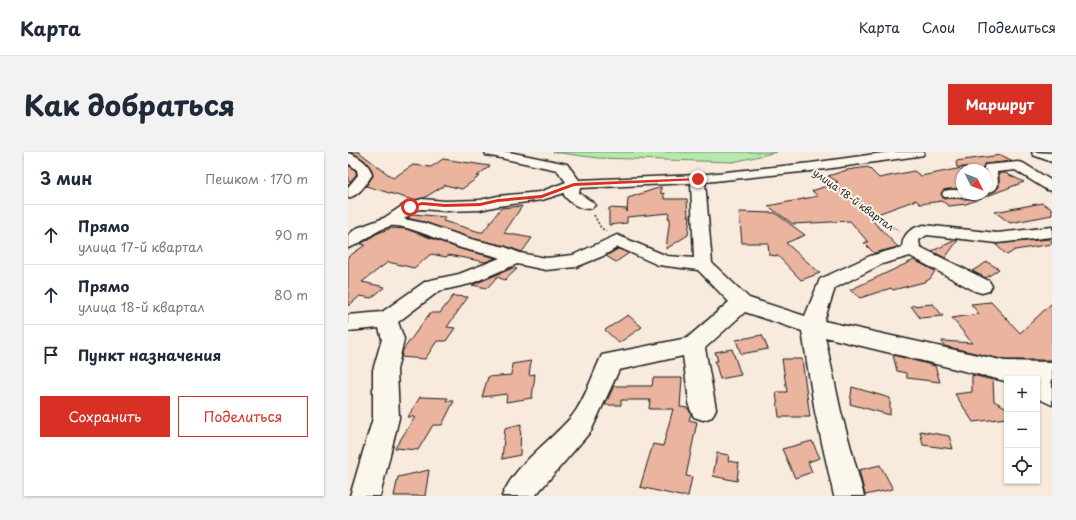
<!DOCTYPE html>
<html lang="ru">
<head>
<meta charset="utf-8">
<style>
	:root { --surface:#fff; --page:#f2f2f3; --text:#1f2937; --muted:#747a83; --line:#e0e1e3; --accent:#d93025 }
	body { margin:0; font-family:"Playpen Sans",sans-serif; background:var(--page); color:var(--text) }
	.controls { position:absolute; right:12px; bottom:12px; display:grid; overflow:hidden; border-radius:0px; box-shadow:0 1px 3px #0004 }
	.controls button { width:36px; height:36px; display:grid; place-items:center; padding:0; border:0; border-bottom:1px solid var(--line); background:var(--surface); color:var(--text); font:20px sans-serif }
	.compass { position:absolute; left:608px; top:12px; width:36px; height:36px; border-radius:50%; background:var(--surface); box-shadow:0 1px 3px #0004; rotate:132deg }
	.stop { position:absolute; width:12px; height:12px; margin:-9px; border:3px solid #d93025; border-radius:50%; background:#fff }
	.stop.end { background:#d93025; border-color:#fff; box-shadow:0 1px 4px #0008 }
	.list { margin:0; padding:0; list-style:none }
	h2 { display:flex; justify-content:space-between; align-items:center; height:52px; margin:0; padding:0 16px; font-size:17px }
	h2 small { font-size:13px; font-weight:400; color:var(--muted) }
	.list li { display:grid; grid-template-columns:26px 1fr auto; gap:12px; align-items:center; box-sizing:border-box; height:60px; padding:0 16px; border-top:1px solid var(--line) }
	.list b { display:block; font-size:15px; white-space:nowrap }
	.list p { margin:0; font-size:13px; white-space:nowrap; color:var(--muted) }
	.list em { font-size:13px; font-style:normal; color:var(--muted) }
	.actions { display:flex; gap:8px; padding:12px 16px }
	.actions a { flex:1; padding:9px 0; border:1px solid var(--accent); border-radius:0px; text-align:center; font-size:14px; color:var(--accent) }
	.actions .main { background:var(--accent); color:#fff }
	.icon { flex:none; width:22px; height:22px; fill:none; stroke:currentColor; stroke-width:2; stroke-linecap:round; stroke-linejoin:round }
	.map { position:relative; flex:none; width:704px; height:344px; overflow:hidden; border-radius:0px }
	header { display:flex; align-items:center; gap:24px; box-sizing:border-box; height:56px; padding:0 20px; background:var(--surface); border-bottom:1px solid var(--line) }
	header strong { font-size:19px }
	nav { display:flex; gap:22px; margin-inline-start:auto; font-size:14px }
	.intro { display:flex; align-items:center; justify-content:space-between; box-sizing:border-box; height:96px; padding:0 24px }
	h1 { margin:0; font-size:28px }
	.button { padding:10px 18px; border-radius:0px; background:var(--accent); color:#fff; font-size:14px; font-weight:700 }
	main { display:flex; gap:24px; padding:0 24px }
	aside { flex:1; background:var(--surface); border-radius:0px; box-shadow:0 1px 3px #0004 }
	.map>svg:first-child { display:block }
</style>
</head>
<body>
<header>
<strong>Карта</strong>
<nav><a>Карта</a><a>Слои</a><a>Поделиться</a></nav>
</header>
<div class="intro"><h1>Как добраться</h1><a class="button">Маршрут</a></div>
<main>
<aside>
<h2>3 мин<small>Пешком · 170 m</small></h2>
<ul class="list">
<li><svg class="icon" aria-label="ahead" viewBox="0 0 24 24"><path d="M12 20V5M6 11l6-6 6 6"/></svg><div><b>Прямо</b><p>улица 17-й квартал</p></div><em>90 m</em></li>
<li><svg class="icon" aria-label="ahead" viewBox="0 0 24 24"><path d="M12 20V5M6 11l6-6 6 6"/></svg><div><b>Прямо</b><p>улица 18-й квартал</p></div><em>80 m</em></li>
<li><svg class="icon" aria-label="arrive" viewBox="0 0 24 24"><path d="M6 21V4h12l-3 4 3 4H6"/></svg><div><b>Пункт назначения</b></div></li>
</ul>
<div class="actions"><a class="main">Сохранить</a><a>Поделиться</a></div>
</aside>
<div class="map">
<svg width="704" height="344" viewBox="0 0 704 344">
	<rect width="100%" height="100%" fill="#f8eadd"/>
	<filter id="ink" filterUnits="userSpaceOnUse"><feTurbulence type="fractalNoise" baseFrequency=".025" numOctaves="2"/><feDisplacementMap in="SourceGraphic" scale="8" xChannelSelector="R" yChannelSelector="G"/><feConvolveMatrix kernelMatrix="1 2 1 2 8 2 1 2 1" color-interpolation-filters="sRGB"/></filter>
	<g filter="url(#ink)">
		<!-- green -->
		<path fill="#b5eaac" stroke="#688364" d="M205,0H429L385,10L250,6Z"/>
		<!-- building -->
		<g fill="#eab49f" stroke="#1c1c1c">
			<path d="M2,0H11L45,26L65,13L83,15L95,7L142,14L129,24H132L114,37L97,33L76,46L65,48L18,34L25,24L24,18L16,8Z"/>
			<path d="M653,3L665,9L637,12L634,18H614V36L596,38L593,41L595,46L625,47L631,46L633,42L643,41L651,35V21H657L676,30L618,52L601,54L594,49L572,52L568,48L521,65L550,95L526,101L516,91L520,90L502,69L445,72L420,54L470,44L464,39L490,30L480,24L499,18L520,15L531,26L566,19L573,24L619,15H609L608,9Z"/>
			<path d="M0,13L8,19V23L2,30L0,29Z"/>
			<path d="M313,35V42L316,41V47H339L340,64H342L340,83L318,97L322,66H320L321,61L279,65V71L261,73V56L279,57V60L280,46Z"/>
			<path d="M694,51L704,57V63L662,71L647,60Z"/>
			<path d="M174,54L156,81L184,86L174,100L157,94L123,86L76,70L59,66L65,62L97,65L95,69L132,80H135L153,56Z"/>
			<path d="M391,60L427,61L457,83L438,91L472,121L453,128L430,104L421,103L420,91H394Z"/>
			<path d="M43,76L58,77L113,97L148,106L137,110L101,103L98,105L83,102L66,116L40,110L14,130L37,135L23,146L12,144L0,154V105L17,93L13,92L28,82Z"/>
			<path d="M701,87L704,89V92L667,98L659,103L647,92Z"/>
			<path d="M608,88H610L597,106L584,99Z"/>
			<path d="M270,97L281,101L268,110L258,104Z"/>
			<path d="M566,108L587,119L582,127L576,130L545,138L543,136L512,146L502,138Z"/>
			<path d="M639,110L651,117L638,126L624,119Z"/>
			<path d="M165,116L169,117L157,128L149,125L139,136L124,133Z"/>
			<path d="M105,144L120,145L99,175L107,176L98,189H89L77,207L53,205L55,198L82,161H92Z"/>
			<path d="M643,150L672,181L704,151V208H657L596,194L594,189L624,191L604,166L631,162L623,152Z"/>
			<path d="M585,152L595,164L572,166L563,154Z"/>
			<path d="M280,163L294,175L271,191L257,178Z"/>
			<path d="M414,183L420,197L393,202L388,188Z"/>
			<path d="M384,197L393,223L372,227L367,209H370L367,200Z"/>
			<path d="M545,203L587,214L592,230L559,226L558,221L549,219Z"/>
			<path d="M434,207H454L462,265H431L428,240H439Z"/>
			<path d="M183,209L181,223L187,222L184,246L158,250L159,242L134,245L140,225L163,223L164,212Z"/>
			<path d="M624,223L645,228L646,249L659,256V266L625,270L607,242L624,240Z"/>
			<path d="M305,226H334L332,255L340,256L343,262L341,268L349,270L338,324L344,325L340,344H332L292,335L305,292L315,294L325,257H301L302,248H273V253H257L266,234H304Z"/>
			<path d="M504,235L542,246V263L502,252Z"/>
			<path d="M72,245L100,246L98,249H106L94,273H85L70,298L47,296L67,265H60Z"/>
			<path d="M173,272L172,303L154,307L157,276Z"/>
			<path d="M572,279L601,284L605,297L575,293Z"/>
			<path d="M464,289L472,306L460,310L464,320L447,326L434,297Z"/>
			<path d="M369,301L381,303L380,309L391,311L389,329L365,324Z"/>
			<path d="M532,313L545,337L517,343L511,318Z"/>
			<path d="M81,318L77,344H46L50,325Z"/>
		</g>
		<g fill="none" stroke-linecap="round" stroke-linejoin="round">
			<!-- minor casing -->
			<g stroke="#1c1c1c" stroke-width="3">
				<g id="minor">
					<path d="M137,0H161L219,12L231,28L350,23L463,11L542,0H576L575,3L570,4L463,19L357,30L364,111L401,146L457,164L472,127L522,104L554,95C555,81 563,76 576,73L649,81L704,75V85L649,91L579,83L571,88L572,95L641,129L644,134L641,139L634,141L627,139L562,104L534,112L487,136L476,169L657,209L704,210V230H702L704,231V253L689,246V227H659V229H657L477,185L493,260L516,344H486L467,260L454,179L397,160L357,196L368,257L364,265L355,268L346,265L342,257L335,204L271,218L243,279L187,344H154C168,311 202,290 224,264C237,248 245,221 254,203L339,186L381,150L350,118L310,113L270,95L255,104L228,115L198,118L169,112L122,132L91,139L50,170L56,187L49,218L51,266L32,344H2L25,266V218L34,187L31,176L0,179V163L34,160L78,129L111,122L152,106C139,101 126,100 113,96C97,91 58,72 43,74C27,77 15,92 0,96V83L9,76L36,66L57,52L74,47L97,49L132,48L150,44L192,40L218,30L209,18L143,4L138,3ZM343,31L346,106L319,104L269,83L225,103L198,106L172,101L157,95L123,87L76,71L56,67L67,58L74,57L97,59L132,58L150,54L194,48L216,41V43C221,51 235,59 244,56L247,53L244,50L231,41L232,36Z"/>
					<path d="M684,0L704,1V10L685,3Z"/>
					<path d="M0,1C11,4 22,12 24,23C17,33 12,43 0,46V35L10,23L9,18L0,11Z"/>
					<path d="M670,10L675,11L704,29V39L699,38L667,18L649,20C650,33 653,38 638,41V18H635L637,13Z"/>
					<path d="M601,38H614V42H632L630,45L625,46L596,45L594,42L596,39Z"/>
				</g>
			</g>
			<!-- path -->
			<g stroke="#1c1c1c" stroke-width="1.5" stroke-dasharray="2 2" stroke-linecap="butt">
				<path d="M476,25L536,70L551,79"/>
				<path d="M246,63L253,76L258,79"/>
			</g>
			<!-- minor -->
			<use href="#minor" fill="#fbf7ec" fill-rule="evenodd"/>
		</g>
	</g>
	<!-- route -->
	<path fill="#d93025" d="M350,26L352,28L226,34L194,46L150,50L132,54L97,55L74,53L62,56L60,55L74,50L97,52L132,51L150,47L193,43L226,31Z"/>
	<g text-anchor="middle" dominant-baseline="central" stroke-width="4" stroke-linejoin="round" paint-order="stroke">
		<!-- far-street labels -->
		<g font-size="10" fill="#1c1c1c" stroke="#fbf7ec">
			<text transform="translate(506 47) rotate(36)">улица 18-й квартал</text>
		</g>
	</g>
</svg>
<div class="controls">
<button>+</button>
<button>−</button>
<button><svg class="icon" aria-label="locate" viewBox="0 0 24 24"><circle cx="12" cy="12" r="6"/><path d="M12 2v4M12 18v4M2 12h4M18 12h4"/></svg></button>
</div>
<svg class="compass" viewBox="-18 -18 36 36"><path d="M0-13l5 13h-10z" fill="#e53935"/><path d="M0 13l5-13h-10z" fill="#747a83"/></svg>
<div class="stop" style="left:62px;top:55px"></div>
<div class="stop end" style="left:350px;top:27px"></div>
</div>
</main>
</body>
</html>
